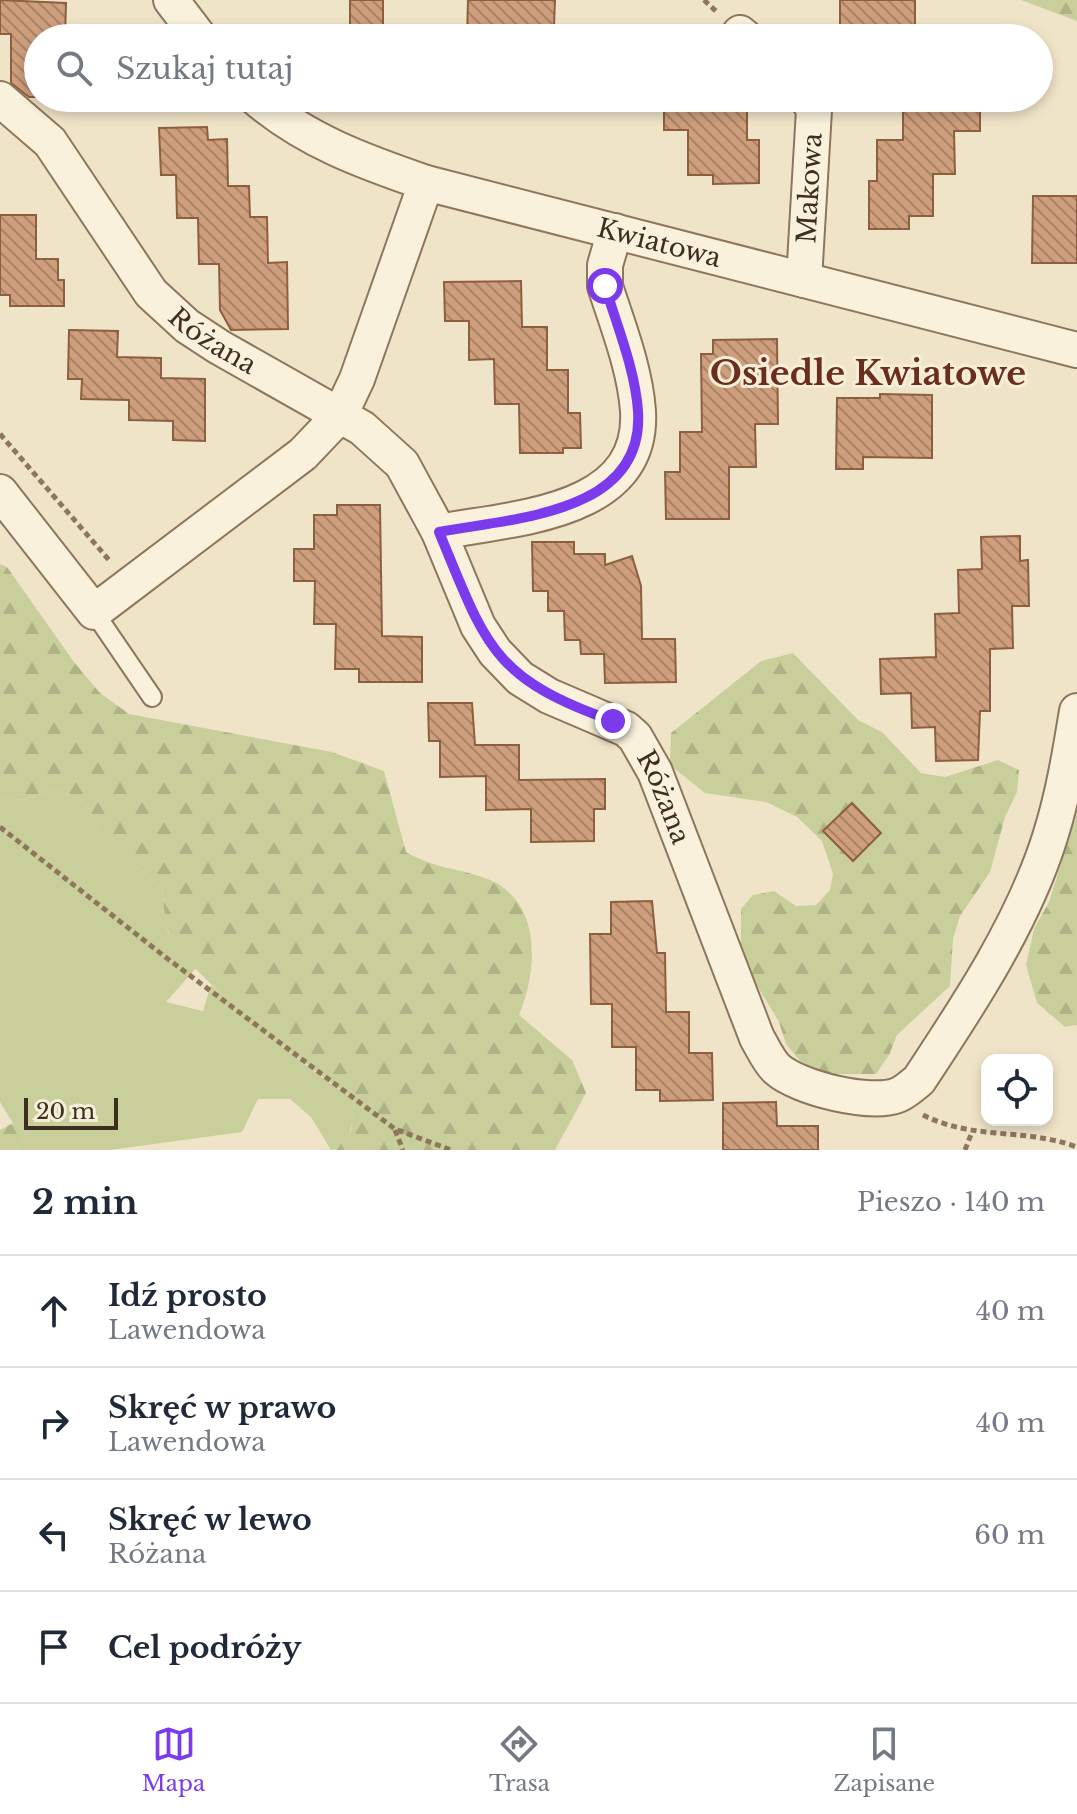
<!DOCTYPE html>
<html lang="pl">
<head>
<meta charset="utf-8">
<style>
	:root { --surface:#fff; --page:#f6f6f7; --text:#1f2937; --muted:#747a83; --line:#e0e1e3; --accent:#7c3aed }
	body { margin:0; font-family:"Libre Baskerville",serif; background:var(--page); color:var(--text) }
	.controls { position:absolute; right:24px; bottom:24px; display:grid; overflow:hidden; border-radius:16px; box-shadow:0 4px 12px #0003 }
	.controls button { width:72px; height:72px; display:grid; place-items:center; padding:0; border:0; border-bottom:2px solid var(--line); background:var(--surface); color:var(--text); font:40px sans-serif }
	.scale { position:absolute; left:24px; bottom:20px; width:94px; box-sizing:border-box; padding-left:8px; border:4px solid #3d2e20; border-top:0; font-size:22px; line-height:28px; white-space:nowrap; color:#3d2e20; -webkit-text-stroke:6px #f7eed8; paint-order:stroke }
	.stop { position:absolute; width:24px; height:24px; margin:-18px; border:6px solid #7c3aed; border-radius:50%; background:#fff }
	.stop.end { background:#7c3aed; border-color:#fff; box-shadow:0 2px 8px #0008 }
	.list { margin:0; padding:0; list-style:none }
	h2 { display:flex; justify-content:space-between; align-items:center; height:104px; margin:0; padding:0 32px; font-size:34px }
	h2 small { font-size:26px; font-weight:400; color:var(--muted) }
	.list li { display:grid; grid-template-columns:52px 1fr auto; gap:24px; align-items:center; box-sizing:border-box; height:112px; padding:0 32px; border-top:2px solid var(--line) }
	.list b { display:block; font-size:30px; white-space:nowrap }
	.list p { margin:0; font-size:26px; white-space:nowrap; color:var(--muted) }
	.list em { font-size:26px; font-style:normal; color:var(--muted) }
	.icon { flex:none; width:44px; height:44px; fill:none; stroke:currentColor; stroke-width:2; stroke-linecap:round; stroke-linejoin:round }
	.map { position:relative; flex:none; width:1077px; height:1150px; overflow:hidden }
	.search { position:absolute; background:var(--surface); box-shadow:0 4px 12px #0003; left:24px; right:24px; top:24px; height:88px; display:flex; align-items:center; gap:20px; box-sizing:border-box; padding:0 28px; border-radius:44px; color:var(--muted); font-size:30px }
	.sheet { height:552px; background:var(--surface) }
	nav { display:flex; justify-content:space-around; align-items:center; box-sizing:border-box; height:112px; border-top:2px solid var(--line); background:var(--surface); font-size:22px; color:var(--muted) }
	nav a { display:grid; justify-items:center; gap:4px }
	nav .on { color:var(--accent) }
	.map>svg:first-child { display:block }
</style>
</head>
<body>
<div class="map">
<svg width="1077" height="1150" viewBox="0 0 1077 1150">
	<defs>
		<pattern id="forest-firs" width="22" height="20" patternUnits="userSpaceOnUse" patternTransform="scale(2)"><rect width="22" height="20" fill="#c9cf9b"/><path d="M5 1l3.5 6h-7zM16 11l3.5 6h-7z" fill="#aeb285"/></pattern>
		<pattern id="building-back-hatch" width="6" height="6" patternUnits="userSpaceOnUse" patternTransform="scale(2)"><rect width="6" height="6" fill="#cf9f7d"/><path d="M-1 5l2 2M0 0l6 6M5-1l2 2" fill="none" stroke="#a98266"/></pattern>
	</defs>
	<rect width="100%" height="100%" fill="#f0e4c8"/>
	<!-- green -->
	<path fill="#c9cf9b" d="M56,789L86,803L100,836L162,888L168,933L196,968L166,1002L203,1011L211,985C258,1023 302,1067 354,1099C352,1117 354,1147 331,1150L311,1117L290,1099H258L242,1132L110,1150H15L27,1134L13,1123L0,1102V798L23,800Z"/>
	<!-- forest -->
	<g fill="url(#forest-firs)">
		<path d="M1021,0H1077V21Z"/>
		<path d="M0,564L7,567L74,662L100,693L129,714L332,752L384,771L406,852C437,869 452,867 482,877C542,896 539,967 519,1015L572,1060L586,1093L555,1150H336L351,1131L354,1099C317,1075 179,968 168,931C164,917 164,901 162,888L100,836L86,803L56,789L23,800L0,798Z"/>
		<path d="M793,653L858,720L882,732L921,773L945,777L998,760L1019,770L1017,792L1005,817L990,872L960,916L953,939L950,986L897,1035L889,1055L876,1074H827L800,1061L786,1044L779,1022L741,959V909L753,895L774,891L796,906L816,905L830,890L833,874L822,841L797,817L766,802L705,793L670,765L671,733L761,661Z"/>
		<path d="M1077,813V1025L1065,1027L1037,1003L1026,965L1034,929L1049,902Z"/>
		<path d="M13,1123L27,1134L15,1150H0V1130Z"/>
	</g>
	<!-- building -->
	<g fill="url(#building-back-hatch)" stroke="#8d5f41" stroke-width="2">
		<path d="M0,0L66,3L65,38H38V97H29L11,83V34H0Z"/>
		<path d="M350,0H383V31L350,30Z"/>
		<path d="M468,0H555L554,26H544V38H467Z"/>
		<path d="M840,0H915V25L907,33H884V38H840Z"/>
		<path d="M664,98H747V140H759V183L713,184V175H688V130H664Z"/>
		<path d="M903,98H980V131H954L955,174H933V216H909V229H869V181H877V140H903Z"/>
		<path d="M207,127L208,140L227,139L228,186H249L250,217H267L268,263L287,262L288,329L231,330L220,310L219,264H199L198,218H177L176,175H161L159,128Z"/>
		<path d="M1033,196H1077V263H1032Z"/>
		<path d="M0,215H36V259H58V280H64V306H10V295H0Z"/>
		<path d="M521,281L522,327H547V370H568V413H580L581,448H563V453H520L519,404H495L494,359L469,360V321H445L444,282Z"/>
		<path d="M69,330L118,331L117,357L161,358V378L205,379V441L173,440V421L129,420V400L81,399L82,379H68Z"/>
		<path d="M777,339L778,424H755L756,467H729V519H666L665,472H680V432H702L701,354H713V340Z"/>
		<path d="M880,394L932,395V458L863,457V469H836L837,398H880Z"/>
		<path d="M337,505H380L382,636L422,637V682H359V669H335L336,624H314L315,581H294V549H314V515H337Z"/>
		<path d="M1020,536V561L1028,560L1029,606H1012L1013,648L990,649V711H980L978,760L936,761L935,727L912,728L911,693L881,694L880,659L936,657L935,614L959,613L958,570L982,569L981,537Z"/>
		<path d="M532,542H574V554H605V565L632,556L641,586L642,639H675L676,682L605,683L604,654H581L580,640H565L564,611H548V591H533Z"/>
		<path d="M428,703H472L475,745H519V780L605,779V809H594V841L531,842V809L486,810V776L440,777V741H429Z"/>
		<path d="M852,803L881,833L853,861L823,831Z"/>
		<path d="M652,901L657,953H665L666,1012H689V1053H712L713,1100L660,1101V1090H636V1047H612V1004H591L590,934H611V902Z"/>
		<path d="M776,1102L777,1126H818V1150H723V1103Z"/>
	</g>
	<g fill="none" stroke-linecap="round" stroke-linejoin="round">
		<!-- service casing -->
		<g stroke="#8d765c" stroke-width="22">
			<path id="service" d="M94,612L152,697"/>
		</g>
		<!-- minor casing -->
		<g stroke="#8d765c" stroke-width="38">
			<g id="minor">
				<path d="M171,0L200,38"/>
				<path d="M740,33L746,38"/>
				<path id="s1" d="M256,98C306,141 365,162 426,183L1077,350"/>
				<path id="s2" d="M0,99L50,142L151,293L187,326L219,347L362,428L402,464L439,532L478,626L495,652L520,678L549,696L626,729L635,737L655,772L757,1038C763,1048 769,1062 777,1069C798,1088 871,1106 898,1095C905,1092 913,1085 919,1080C968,1006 1023,923 1050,837C1063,796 1070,754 1077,711"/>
				<path id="s3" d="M804,280L814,110L807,98"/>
				<path d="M0,492L94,612L303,454L340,415L357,379L426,183"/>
				<path d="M439,532C511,518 644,515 638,411C635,369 618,326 605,286V265L615,231"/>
			</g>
		</g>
		<!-- path -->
		<g stroke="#8d765c" stroke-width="5" stroke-dasharray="6 4" stroke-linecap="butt">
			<path d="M704,0L718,13"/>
			<path d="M0,434L109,560"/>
			<path d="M0,827L164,956L395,1129L451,1150"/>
			<path d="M923,1115C975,1141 1022,1127 1077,1147"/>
			<path d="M395,1130L403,1150"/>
			<path d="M965,1150L972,1132"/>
		</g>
		<!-- service -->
		<use href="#service" stroke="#faf1dc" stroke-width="18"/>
		<!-- minor -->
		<use href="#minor" stroke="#faf1dc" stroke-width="34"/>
	</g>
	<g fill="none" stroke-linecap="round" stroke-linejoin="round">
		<!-- route -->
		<path stroke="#7c3aed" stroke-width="10" d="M605,286C617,326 635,369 638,411C645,515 511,518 439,532C486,645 491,678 613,721"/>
	</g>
	<g text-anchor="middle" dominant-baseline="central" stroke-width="6" stroke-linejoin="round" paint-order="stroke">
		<!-- street labels -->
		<g font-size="26" fill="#3d2e20" stroke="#f7eed8">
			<text stroke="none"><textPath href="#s3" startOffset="92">Makowa</textPath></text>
			<text stroke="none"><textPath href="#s1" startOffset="432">Kwiatowa</textPath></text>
			<text stroke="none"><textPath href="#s2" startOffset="326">Różana</textPath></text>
			<text stroke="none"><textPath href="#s2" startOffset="996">Różana</textPath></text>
		</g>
		<!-- district labels -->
		<g font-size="34" font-weight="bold" fill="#6b2e1e" stroke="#f7eed8">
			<text x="868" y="373">Osiedle Kwiatowe</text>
		</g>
	</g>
</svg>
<div class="controls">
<button><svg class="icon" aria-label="locate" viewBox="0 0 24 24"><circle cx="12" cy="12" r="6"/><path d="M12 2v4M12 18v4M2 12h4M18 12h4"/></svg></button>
</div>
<div class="scale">20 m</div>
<div class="stop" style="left:605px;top:286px"></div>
<div class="stop end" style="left:613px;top:721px"></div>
<div class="search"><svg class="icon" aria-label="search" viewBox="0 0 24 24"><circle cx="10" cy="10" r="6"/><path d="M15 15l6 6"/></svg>Szukaj tutaj</div>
</div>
<section class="sheet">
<h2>2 min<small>Pieszo · 140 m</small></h2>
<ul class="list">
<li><svg class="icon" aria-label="ahead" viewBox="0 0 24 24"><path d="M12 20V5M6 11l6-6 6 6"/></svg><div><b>Idź prosto</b><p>Lawendowa</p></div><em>40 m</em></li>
<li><svg class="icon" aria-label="right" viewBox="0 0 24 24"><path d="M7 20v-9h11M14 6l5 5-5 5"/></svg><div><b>Skręć w prawo</b><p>Lawendowa</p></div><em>40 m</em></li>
<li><svg class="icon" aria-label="left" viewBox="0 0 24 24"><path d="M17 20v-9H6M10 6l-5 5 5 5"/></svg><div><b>Skręć w lewo</b><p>Różana</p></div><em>60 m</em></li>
<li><svg class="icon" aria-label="arrive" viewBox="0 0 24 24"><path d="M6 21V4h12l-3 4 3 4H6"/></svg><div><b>Cel podróży</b></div></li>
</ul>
</section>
<nav>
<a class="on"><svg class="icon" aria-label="map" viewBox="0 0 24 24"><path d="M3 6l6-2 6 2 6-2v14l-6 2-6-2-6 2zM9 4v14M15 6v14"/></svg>Mapa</a>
<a><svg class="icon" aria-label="directions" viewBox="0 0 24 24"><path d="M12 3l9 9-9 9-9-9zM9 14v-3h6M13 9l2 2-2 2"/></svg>Trasa</a>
<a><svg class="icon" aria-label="saved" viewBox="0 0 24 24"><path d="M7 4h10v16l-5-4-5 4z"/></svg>Zapisane</a>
</nav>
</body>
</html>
